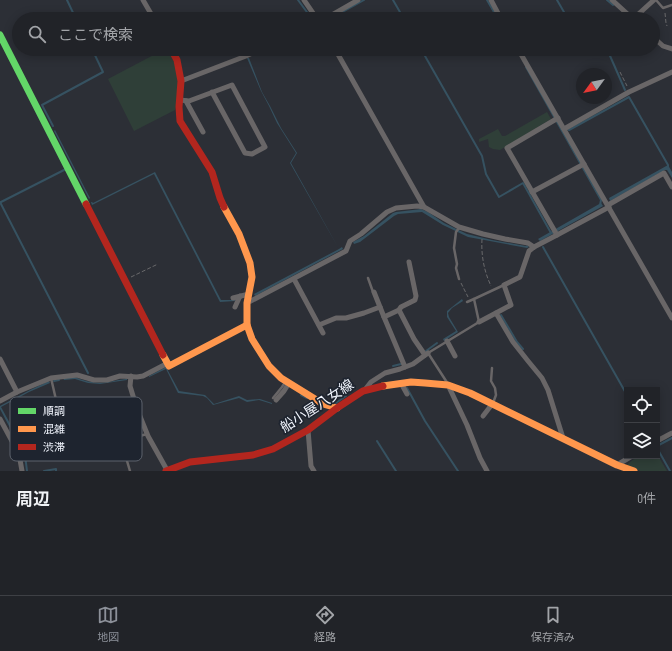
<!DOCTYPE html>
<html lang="ja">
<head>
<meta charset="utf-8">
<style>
	:root { --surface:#212328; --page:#2d2f34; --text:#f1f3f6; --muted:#a2a4a8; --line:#3e4045; --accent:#8c9099 }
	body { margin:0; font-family:"Sofia Sans Condensed","Noto Sans JP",sans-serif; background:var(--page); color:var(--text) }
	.controls { position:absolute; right:12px; bottom:12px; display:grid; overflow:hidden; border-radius:0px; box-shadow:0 2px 10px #0003 }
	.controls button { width:36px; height:36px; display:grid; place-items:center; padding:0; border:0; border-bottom:1px solid var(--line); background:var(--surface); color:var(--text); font:20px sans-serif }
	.compass { position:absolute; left:576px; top:68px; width:36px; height:36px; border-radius:50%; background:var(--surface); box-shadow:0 2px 10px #0003; rotate:237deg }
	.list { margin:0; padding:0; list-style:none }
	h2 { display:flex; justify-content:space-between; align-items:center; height:52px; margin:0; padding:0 16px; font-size:17px }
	h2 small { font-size:13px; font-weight:400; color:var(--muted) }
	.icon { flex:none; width:22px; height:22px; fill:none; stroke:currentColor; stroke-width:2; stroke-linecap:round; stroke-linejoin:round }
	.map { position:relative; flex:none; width:672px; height:471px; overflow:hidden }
	.search { position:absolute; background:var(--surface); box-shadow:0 2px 10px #0003; left:12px; right:12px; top:12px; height:44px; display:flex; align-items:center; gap:10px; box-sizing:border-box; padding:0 14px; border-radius:22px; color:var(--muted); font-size:15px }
	.sheet { height:124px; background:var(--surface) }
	nav { display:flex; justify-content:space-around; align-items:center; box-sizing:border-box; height:56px; border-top:1px solid var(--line); background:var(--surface); font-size:11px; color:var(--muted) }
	nav a { display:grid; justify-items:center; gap:2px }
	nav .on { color:var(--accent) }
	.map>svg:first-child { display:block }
</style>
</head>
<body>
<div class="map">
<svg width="672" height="471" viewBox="0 0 672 471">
	<rect width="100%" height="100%" fill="#2c2f36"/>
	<!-- green -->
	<g fill="#2f3f38">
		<path d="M165,49H167C180,66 180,90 175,110L134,131L108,79Z"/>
		<path d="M547,112L551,119L500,150L493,149L489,147L488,139L479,142V139L498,129L502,136H505Z"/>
		<path d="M657,454L667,471H640L627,465C636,455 644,456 657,456Z"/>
	</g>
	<!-- water -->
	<g fill="#365261">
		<path d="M247,58H249L262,92L270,106L281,128L297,153L291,163L339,249L342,247L343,249L255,296L254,294L339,249L290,163L296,153L277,123L269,106L261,91Z"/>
		<path d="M55,130L90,198L89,199L54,131Z"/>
		<path d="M668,165L672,172V178L667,170H665L610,201L609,198Z"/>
		<path d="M155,172L221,300H235V301L220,302L154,174L92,205L91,202H92L93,203Z"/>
		<path d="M601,203L603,206L540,241L538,239Z"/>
		<path d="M421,209L428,212L444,223L467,234L492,240L526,246L527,245L529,247L527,248L468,237L443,225L422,212L398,214L394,216L360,242L354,244L353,242L364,236L393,213L396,212Z"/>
		<path d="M462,299L463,301L452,308L448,313L449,317L458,332L444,341L443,339L456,331L447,317V311Z"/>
		<path d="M166,367L179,391L205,395L214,404L239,396L247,400L260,399L272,403V404L259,400L247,402L239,398L213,405L207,398L203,396L178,393L166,369L149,377V376Z"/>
		<path d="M75,377C88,383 100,384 114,381C118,380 123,379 127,379V380L100,384L88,383L75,379L64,380L63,378Z"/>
		<path d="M49,381L50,383L29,392L1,407L12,427L10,428L0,409V406L30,390Z"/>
		<path d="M13,431L26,455L28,471H26L24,455L11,432Z"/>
	</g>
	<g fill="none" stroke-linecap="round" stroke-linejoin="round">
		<!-- stream -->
		<g stroke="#365261" stroke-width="2">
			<path d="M67,0L76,19"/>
			<path d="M298,0L312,19"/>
			<path d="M393,0L404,19"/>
			<path d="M487,0L498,19"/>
			<path d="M557,0L568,19"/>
			<path d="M607,0L613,5"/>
			<path d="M330,19L364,0"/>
			<path d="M421,49L482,156L486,174L499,197L523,183L551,233"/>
			<path d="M607,49L625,90"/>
			<path d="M246,52L253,49"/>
			<path d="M526,67L601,200L600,205"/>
			<path d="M53,126L42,105L103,72L92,49"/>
			<path d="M569,130L629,97L668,165V167"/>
			<path d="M0,202L88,373"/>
			<path d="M1,202L66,169"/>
			<path d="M543,247L627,395"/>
			<path d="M501,315L517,342L523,349"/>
			<path d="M426,351L437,343"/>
			<path d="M393,366L401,364"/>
			<path d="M54,381L59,380"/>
			<path d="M407,388L425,421L458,471"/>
			<path d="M301,395L307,398"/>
			<path d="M336,403L346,396"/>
			<path d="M377,441L396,471"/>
			<path d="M657,446L672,438"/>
			<path d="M657,448L670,471"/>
			<path d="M44,471L56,469V471"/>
		</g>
		<!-- path -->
		<g stroke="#69696b" stroke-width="1" stroke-dasharray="4 2" stroke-linecap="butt">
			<path d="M665,13L666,23L667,26"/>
			<path d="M620,72L627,86"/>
			<path d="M482,239C481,255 484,271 491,286"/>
			<path d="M131,277L158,264"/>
			<path d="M461,283L468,297"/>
			<path d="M13,429L37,416"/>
		</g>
		<!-- lane -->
		<g stroke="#696667" stroke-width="2.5">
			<path d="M656,0L663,8L672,5"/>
			<path d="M459,228L456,232L454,248L457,264L456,268L459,279"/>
			<path d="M368,278L373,292"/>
			<path d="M467,302L474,299"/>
			<path d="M492,368L491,381L495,388L496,395L493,403"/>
			<path d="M51,378L63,430L66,432L99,422L100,421"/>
			<path d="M448,384L428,353L479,322L474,299L504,285"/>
			<path d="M273,398L282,387L286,381"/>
			<path d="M80,400C100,402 91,409 100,421L137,409"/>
			<path d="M114,417L130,471"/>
			<path d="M100,445L121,441L147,434"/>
		</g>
		<!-- street -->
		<g stroke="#696667" stroke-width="5">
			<path d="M143,0L154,19"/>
			<path d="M304,0L317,19"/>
			<path d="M491,0L501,19"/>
			<path d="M612,0L633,19"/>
			<path d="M325,19L358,0"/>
			<path d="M633,19L654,0"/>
			<path d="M653,37L663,46L672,49"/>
			<path d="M335,49L424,207"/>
			<path d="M518,49L672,318"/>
			<path d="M181,81L246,56L261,49"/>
			<path d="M180,100L189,101L232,85L265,147L252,154L245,153L212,92"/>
			<path d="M186,101L203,132"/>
			<path d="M564,129L629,92L672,72"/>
			<path d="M532,192L584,164"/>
			<path d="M608,205L664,173L672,187"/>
			<path d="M557,235L507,148L558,118"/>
			<path d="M409,262L416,296L415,300L401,307L399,310L414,339L425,355"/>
			<path d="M294,279L323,333"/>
			<path d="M374,292L384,317L399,310"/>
			<path d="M233,298L249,294"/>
			<path d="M247,303L346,251L350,241L361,234L387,212L396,208L417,206L424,207L459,227L483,234L505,239L528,243L534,247"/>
			<path d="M235,307L240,296"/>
			<path d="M384,317L405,367"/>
			<path d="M479,322L496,313"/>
			<path d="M319,325L336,318H346L364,313L380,307"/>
			<path d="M447,341L455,356"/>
			<path d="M0,359L17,392"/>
			<path d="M131,376L130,386L137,409L148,436L167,470"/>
			<path d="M401,383L407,394"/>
			<path d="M448,385L467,425L480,458L487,471"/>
			<path d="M364,391L371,382L385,373L400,369L413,364L428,353"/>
			<path d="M276,400L284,391L289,383"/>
			<path d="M0,401L17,392L51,378L77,375L94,380H107L120,376L137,377L143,376L168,363"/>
			<path d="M483,416L493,403"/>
			<path d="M0,419L19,454L22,471"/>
			<path d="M308,430L311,466L314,471"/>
			<path d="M563,438L548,390L542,378L528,361L513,342L496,313L511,305L504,285L520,277L529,251L534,247L557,235L609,207"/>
			<path d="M657,441L672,433"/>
			<path d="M617,465L632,456"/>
		</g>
		<!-- fast -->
		<path stroke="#63d668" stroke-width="7" d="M0,35L86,204"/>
		<!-- slow -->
		<g stroke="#ff974d" stroke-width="7">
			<path d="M224,207L239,234L250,263L252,277L247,303V325L252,339L269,366L281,378L323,404L337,408"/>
			<path d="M163,355L169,366L247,325"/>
			<path d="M383,386L411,382L425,383L448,385L470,393L617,465L634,471"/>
		</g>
		<!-- jam -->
		<g stroke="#b3261e" stroke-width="7">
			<path d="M171,49L177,60L181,81L179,107L180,121L212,172L220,198L224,207"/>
			<path d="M86,204L163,355"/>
			<path d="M166,471L190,462L253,455L273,449L308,430L337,408L363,391L383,386"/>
		</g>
	</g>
	<g text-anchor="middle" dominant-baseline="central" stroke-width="3.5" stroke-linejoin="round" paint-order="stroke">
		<!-- street labels -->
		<g font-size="14" fill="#f1f5fd" stroke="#1e242f">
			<text transform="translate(317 406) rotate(-33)">船小屋八女線</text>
		</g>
	</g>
	<!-- legend -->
	<rect x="10" y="397" width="132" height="64" rx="6" fill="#1e242f" stroke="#5d636d" stroke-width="1"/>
	<rect x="18" y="408" width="18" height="6" fill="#63d668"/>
	<rect x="18" y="426" width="18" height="6" fill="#ff974d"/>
	<rect x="18" y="444" width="18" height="6" fill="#b3261e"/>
	<g font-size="11" fill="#f1f5fd">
		<text x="43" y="415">順調</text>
		<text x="43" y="433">混雑</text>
		<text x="43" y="451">渋滞</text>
	</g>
</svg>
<div class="controls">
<button><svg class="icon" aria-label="locate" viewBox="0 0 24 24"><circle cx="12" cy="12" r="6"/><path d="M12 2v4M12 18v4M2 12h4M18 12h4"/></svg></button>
<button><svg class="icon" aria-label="layers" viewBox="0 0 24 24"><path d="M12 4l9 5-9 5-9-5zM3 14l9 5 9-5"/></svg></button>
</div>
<svg class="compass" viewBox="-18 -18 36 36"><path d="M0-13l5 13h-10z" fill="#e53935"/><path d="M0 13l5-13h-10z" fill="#a2a4a8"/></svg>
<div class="search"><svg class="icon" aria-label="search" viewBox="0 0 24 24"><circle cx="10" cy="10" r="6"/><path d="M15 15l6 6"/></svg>ここで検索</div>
</div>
<section class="sheet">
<h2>周辺<small>0件</small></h2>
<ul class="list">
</ul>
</section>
<nav>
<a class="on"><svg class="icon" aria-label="map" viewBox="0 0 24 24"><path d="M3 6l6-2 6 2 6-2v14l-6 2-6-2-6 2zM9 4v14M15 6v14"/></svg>地図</a>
<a><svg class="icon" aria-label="directions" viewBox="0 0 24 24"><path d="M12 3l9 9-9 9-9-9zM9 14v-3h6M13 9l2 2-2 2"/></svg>経路</a>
<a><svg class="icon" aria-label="saved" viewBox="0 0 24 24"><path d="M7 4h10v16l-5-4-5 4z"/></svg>保存済み</a>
</nav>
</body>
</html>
